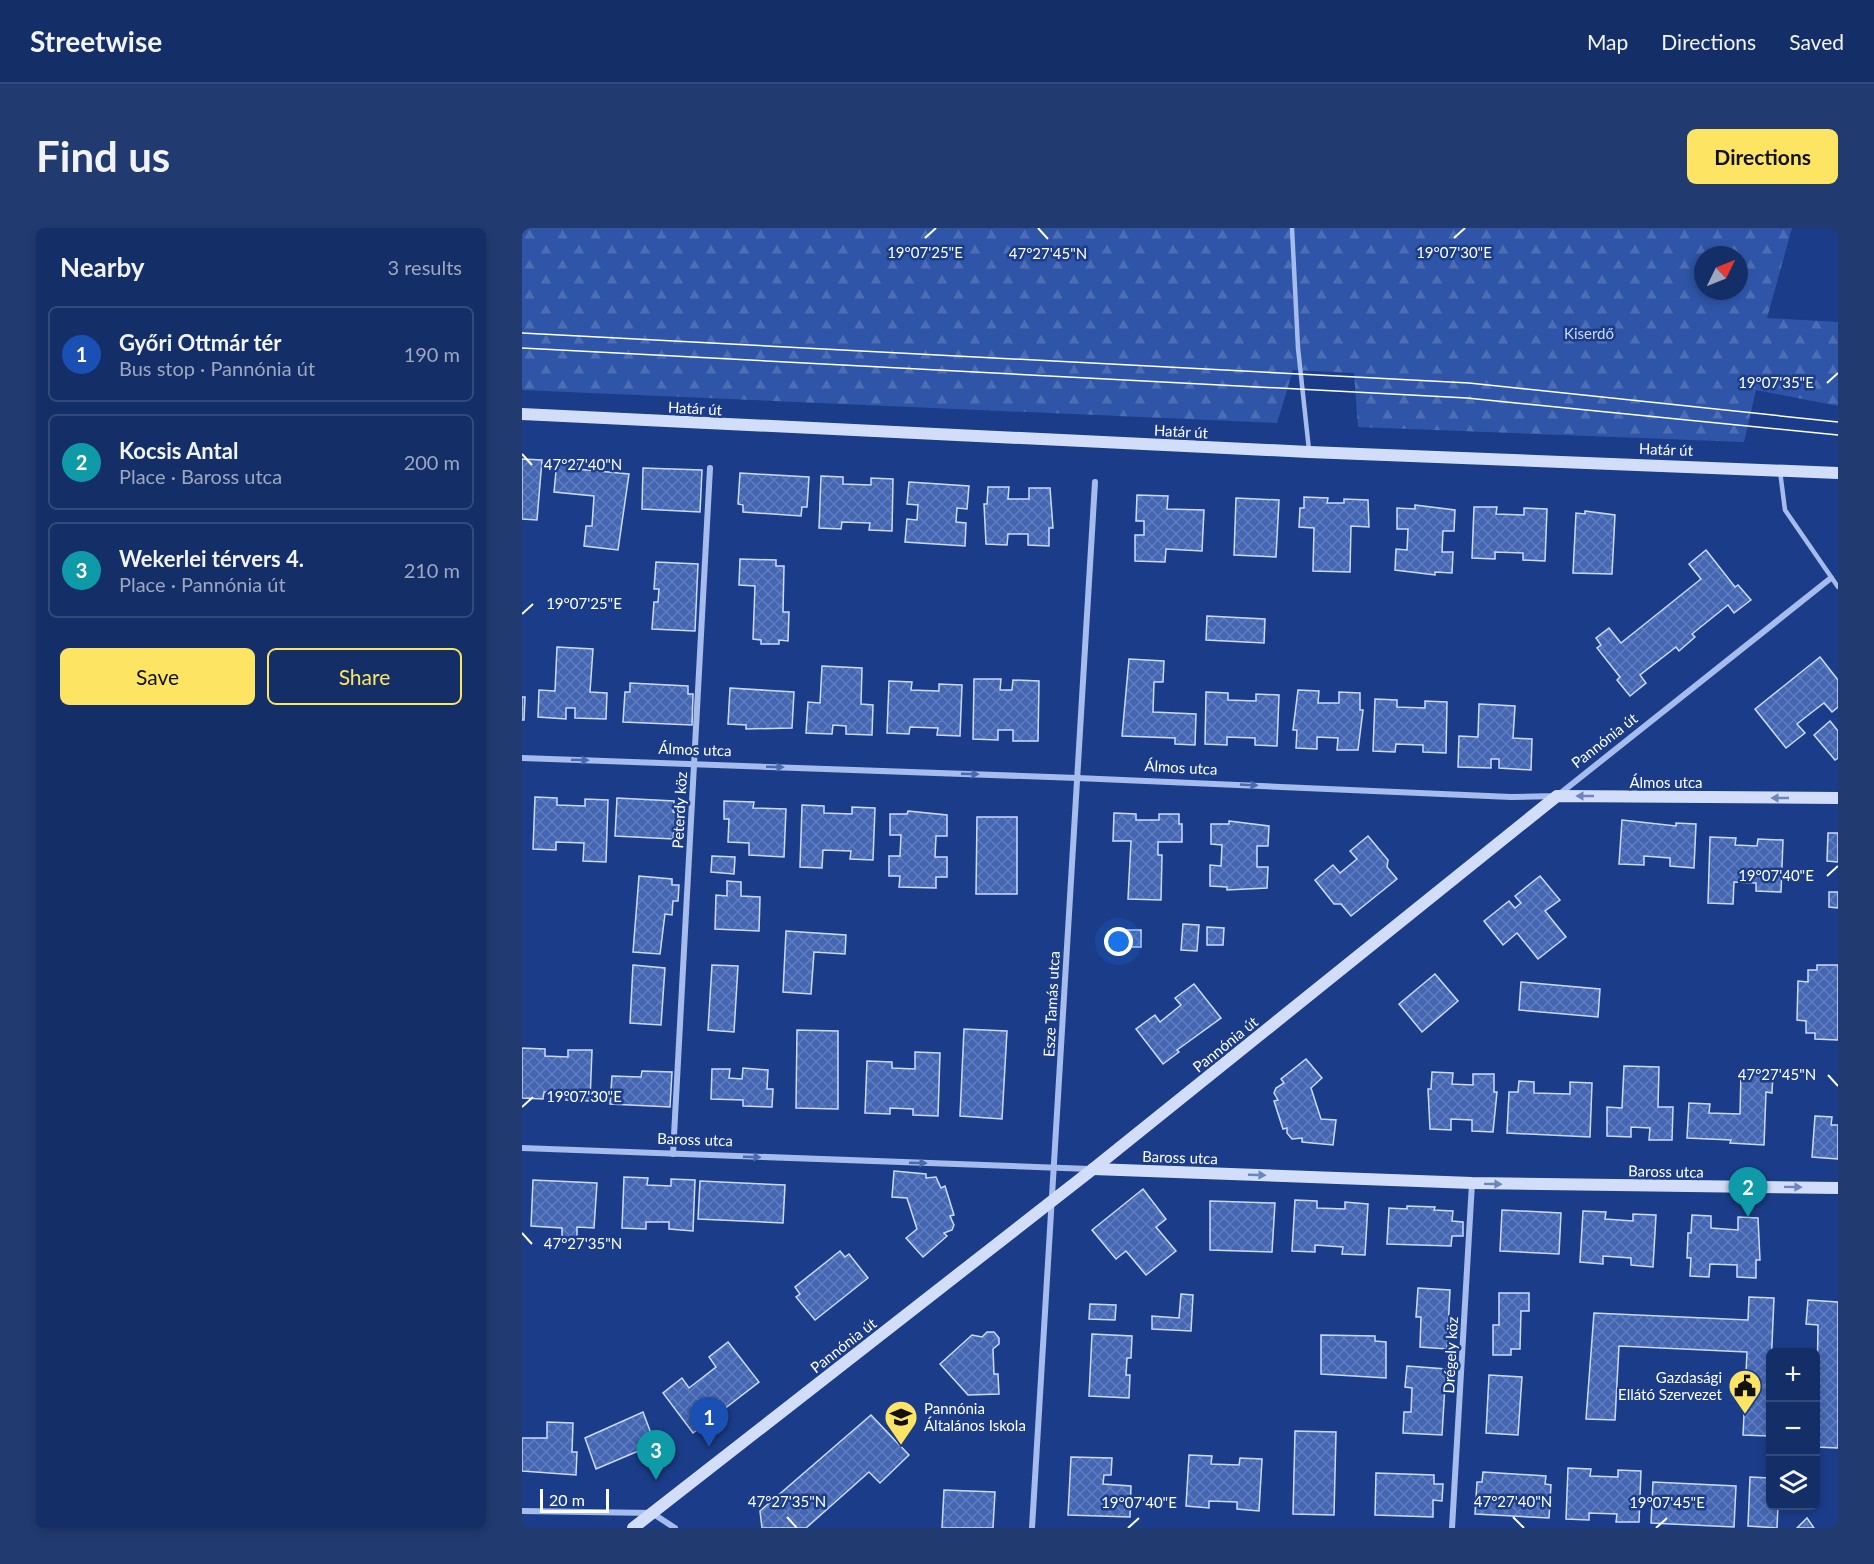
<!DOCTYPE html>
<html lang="en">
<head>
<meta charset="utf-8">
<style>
	:root { --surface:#142e67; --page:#213a70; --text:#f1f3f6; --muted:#9da8c0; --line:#334a7b; --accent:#fde563 }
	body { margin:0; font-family:Lato,sans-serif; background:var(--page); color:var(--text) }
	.controls { position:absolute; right:18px; bottom:18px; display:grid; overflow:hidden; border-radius:9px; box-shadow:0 3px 9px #0003 }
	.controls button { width:54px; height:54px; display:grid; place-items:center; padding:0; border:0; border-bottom:2px solid var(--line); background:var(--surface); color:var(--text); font:30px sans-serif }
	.compass { position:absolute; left:1172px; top:18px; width:54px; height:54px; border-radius:50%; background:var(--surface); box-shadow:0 3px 9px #0003; rotate:47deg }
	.scale { position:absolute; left:18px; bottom:15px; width:69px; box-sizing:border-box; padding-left:6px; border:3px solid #fff; border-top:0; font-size:16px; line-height:21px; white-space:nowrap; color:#fff; -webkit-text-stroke:4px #1b3d89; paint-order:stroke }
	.you { position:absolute; left:597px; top:714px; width:21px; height:21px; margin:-15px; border:4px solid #fff; border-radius:50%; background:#1a73e8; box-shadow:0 0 0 9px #1a73e833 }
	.badge { display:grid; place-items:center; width:39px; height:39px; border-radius:50%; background:var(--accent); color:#fff; font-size:20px; font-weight:700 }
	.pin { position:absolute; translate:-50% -50px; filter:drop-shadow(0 2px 3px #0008) }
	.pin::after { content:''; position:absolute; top:32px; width:21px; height:18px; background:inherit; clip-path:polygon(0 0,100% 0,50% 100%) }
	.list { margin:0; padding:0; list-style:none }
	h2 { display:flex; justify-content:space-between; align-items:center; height:78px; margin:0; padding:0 24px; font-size:26px }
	h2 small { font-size:20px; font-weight:400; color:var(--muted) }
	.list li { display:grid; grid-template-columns:39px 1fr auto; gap:18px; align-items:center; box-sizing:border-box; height:96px; margin:0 12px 12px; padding:0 12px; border:2px solid var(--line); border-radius:9px }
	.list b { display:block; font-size:22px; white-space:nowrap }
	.list p { margin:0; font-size:20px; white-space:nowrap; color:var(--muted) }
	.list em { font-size:20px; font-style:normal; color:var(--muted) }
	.actions { display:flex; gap:12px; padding:18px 24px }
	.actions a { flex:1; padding:14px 0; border:2px solid var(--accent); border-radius:9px; text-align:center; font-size:21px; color:var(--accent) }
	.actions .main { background:var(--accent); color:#111 }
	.icon { flex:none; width:33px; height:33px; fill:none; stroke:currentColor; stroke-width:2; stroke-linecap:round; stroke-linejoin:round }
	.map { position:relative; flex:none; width:1316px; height:1300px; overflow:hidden; border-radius:9px }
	header { display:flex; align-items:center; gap:36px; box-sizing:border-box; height:84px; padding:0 30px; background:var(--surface); border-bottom:2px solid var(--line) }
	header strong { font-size:28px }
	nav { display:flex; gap:33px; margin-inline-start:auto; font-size:21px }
	.intro { display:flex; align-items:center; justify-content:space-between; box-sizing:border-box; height:144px; padding:0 36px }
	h1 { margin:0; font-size:42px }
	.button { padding:15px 27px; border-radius:9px; background:var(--accent); color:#111; font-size:21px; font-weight:700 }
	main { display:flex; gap:36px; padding:0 36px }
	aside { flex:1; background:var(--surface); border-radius:9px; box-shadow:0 3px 9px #0003 }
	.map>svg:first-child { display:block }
</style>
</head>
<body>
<header>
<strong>Streetwise</strong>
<nav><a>Map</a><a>Directions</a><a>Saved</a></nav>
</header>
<div class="intro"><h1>Find us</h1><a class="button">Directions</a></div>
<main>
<aside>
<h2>Nearby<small>3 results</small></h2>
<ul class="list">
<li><span class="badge" style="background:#1a4fb4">1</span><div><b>Győri Ottmár tér</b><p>Bus stop · Pannónia út</p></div><em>190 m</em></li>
<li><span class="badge" style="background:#0f9aa8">2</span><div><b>Kocsis Antal</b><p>Place · Baross utca</p></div><em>200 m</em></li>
<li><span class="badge" style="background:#0f9aa8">3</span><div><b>Wekerlei térvers 4.</b><p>Place · Pannónia út</p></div><em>210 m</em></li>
</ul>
<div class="actions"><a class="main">Save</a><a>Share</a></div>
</aside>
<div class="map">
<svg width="1316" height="1300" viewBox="0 0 1316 1300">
	<defs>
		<pattern id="forest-firs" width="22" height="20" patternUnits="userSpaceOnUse" patternTransform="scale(1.5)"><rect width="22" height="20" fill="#2e55a7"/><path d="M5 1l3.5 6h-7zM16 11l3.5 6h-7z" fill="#4d6eb4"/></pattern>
		<pattern id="building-cross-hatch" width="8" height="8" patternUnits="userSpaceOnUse" patternTransform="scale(1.5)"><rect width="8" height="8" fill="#4466b2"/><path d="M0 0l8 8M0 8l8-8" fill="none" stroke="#607dbe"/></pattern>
	</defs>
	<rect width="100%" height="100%" fill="#1b3d89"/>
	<!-- forest -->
	<path fill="url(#forest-firs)" fill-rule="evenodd" d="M0,0H1270L1245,90L1316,94V178L1234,162L1222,214L836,199L832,145L771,142L755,195L0,162ZM1181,27H1217V63H1181Z"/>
	<!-- building -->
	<g fill="url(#building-cross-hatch)" stroke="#cbdaf9" stroke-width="1.5">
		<path d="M0,231L20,232L15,292L0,291Z"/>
		<path d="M35,233L56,235L55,241L107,246L96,322L62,318L64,298H70L72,268L32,264Z"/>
		<path d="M121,240L180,242L178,284L120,281Z"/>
		<path d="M218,245L287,249L285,279H280L279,288L221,284V277L216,276Z"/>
		<path d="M299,248L321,249V256L349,257V250L371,251L370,303L347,302L348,295L320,294L319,301L297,300Z"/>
		<path d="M387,254L447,258L445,281L435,280L434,294L444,295L443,318L383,314L385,291L395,292L396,277L385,276Z"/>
		<path d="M466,259H487L486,271H507V260H528L531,300H527V318L506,317V306H486L485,317L464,316L462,276H465Z"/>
		<path d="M615,267L646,268L645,281L682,282L680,323L644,321L643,334L613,333V307H622V293H614Z"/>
		<path d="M782,269L806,270L805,275H822V271L846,272L847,299L829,298L828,344L791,343L792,300L777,299L778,280H782Z"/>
		<path d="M714,270L757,272L754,329L712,327Z"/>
		<path d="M893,277L933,282L932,303H921L920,324H931L930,345L913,344V347L873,342L874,321L885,322L886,301H875V280L893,281Z"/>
		<path d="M952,279H975L974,286L1002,287V280L1025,281L1023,333L1001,332V325L973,324V331L950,330Z"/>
		<path d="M1063,283L1093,287L1090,346L1051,345L1054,285L1063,286Z"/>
		<path d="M1184,322L1213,359L1216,357L1229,372L1212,385L1206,377L1170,406L1173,409L1157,423L1154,419L1118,447L1124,455L1108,468L1095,452L1098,449L1075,420L1079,417L1074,410L1087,400L1099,415L1179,351L1167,336Z"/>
		<path d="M218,331L254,332V338H262L261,384H267L266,413L257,412V416H239V412L231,411L233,358L217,357Z"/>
		<path d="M134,334L176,336L173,403L130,401L132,374H136L137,361H132Z"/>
		<path d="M685,388L743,391L742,415L684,412Z"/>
		<path d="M35,419L71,421L68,464L85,465L84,491L53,490V480H44V491L16,489L17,462L33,463Z"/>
		<path d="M1298,429L1316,452V479L1310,484L1302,475L1285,488L1275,496L1283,505L1264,520L1233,481Z"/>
		<path d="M607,431L642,433L641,454H632L631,484L674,486L673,517L653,516V510L600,508Z"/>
		<path d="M300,438L340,440L339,476L351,477L350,507L324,506V498L311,497L310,506L284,505L286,474L298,475Z"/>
		<path d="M452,451H479L478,462H490L491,452L517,453L516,513H491V502H476V512L451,511Z"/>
		<path d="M367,453L390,454L389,462L417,463V456L440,457L438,508L415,507L416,500L388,499L387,506L365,505Z"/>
		<path d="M108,455L166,458V466H171L170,497L101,494L103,464H108Z"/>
		<path d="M208,460L272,464L270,500L224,501V497L206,496Z"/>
		<path d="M776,462L797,463L796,475H817V464L838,465V482H841L836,522H815L816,510L795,509V521L774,520L775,502H771Z"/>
		<path d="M684,464L706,465V472L734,473V466L757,467L755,518L733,517V510L705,509V517L683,516Z"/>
		<path d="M0,469H3L2,492H0Z"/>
		<path d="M853,471L875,472V479L903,480V473L925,474L924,525L901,524V517L874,516L873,524L851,523Z"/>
		<path d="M957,476L993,478L991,510L1010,511L1009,542L977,540V531H969V540L936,539L937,508L956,509Z"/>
		<path d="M1308,493L1316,503V530L1313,532L1292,507Z"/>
		<path d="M13,569L35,570V577L63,578V571L86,572L84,634L61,633L62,615L34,614V622L11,621Z"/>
		<path d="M95,570L152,573L151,584L160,587L159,602L152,601L151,611L93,608Z"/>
		<path d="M202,573L232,574L231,580L264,581L262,629L227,627V615L206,614L207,591H202Z"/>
		<path d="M280,577L302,578V585L330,586V579L353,580L351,632L328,631L329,623L301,622L300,640L278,639Z"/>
		<path d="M386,583L425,587V608H414L413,629H425V649H414V660L377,659L378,648H367V628H378L379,607H368V586H385Z"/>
		<path d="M592,585L614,586V592H637V586H657V596H660V614H636V627H640L639,672L606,671L609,613H591Z"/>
		<path d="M455,589H495V666H454Z"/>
		<path d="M1100,592L1154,598V595L1174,596L1172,640L1148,638V630L1122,628V637L1097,636Z"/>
		<path d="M707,593L747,598L746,618H735V639H746L745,660L705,662V659L688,658V637L699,638L700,617L689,616V596H707Z"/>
		<path d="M1306,605H1316V634L1305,633Z"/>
		<path d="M846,608L866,632L865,639L875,651L829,688L819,676H812L793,652L811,637L818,645L835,631L828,623Z"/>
		<path d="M1188,609L1214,610L1213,617L1235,618L1236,611L1261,612L1259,664L1234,663V655L1212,654L1211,676L1186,675Z"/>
		<path d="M190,628L213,629L212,646L189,644Z"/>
		<path d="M117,648L150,651V657H157L156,673H151L150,687L143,686L138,726L111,724Z"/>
		<path d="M1018,648L1038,672L1023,683L1044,709L1016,731L995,705L981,717L962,693L987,673L993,680L999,675L993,668Z"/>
		<path d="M205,653L219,654V668L238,669L237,703L193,701L194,667L205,668Z"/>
		<path d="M1307,664H1316V680L1307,679Z"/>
		<path d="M661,696L677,697L675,723L659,722Z"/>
		<path d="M685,699L702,700L701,717H685Z"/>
		<rect x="598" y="702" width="21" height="17"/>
		<path d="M264,703L324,707L323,726L292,724L289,766L261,764Z"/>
		<path d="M111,737L143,740L139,797L108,795Z"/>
		<path d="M190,737L216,738L212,804L186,802Z"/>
		<path d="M1295,737H1316V812L1293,811V805H1284V793L1275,792L1276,753L1286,754V742H1295Z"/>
		<path d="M913,746L936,773L900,804L877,776Z"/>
		<path d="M999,754L1078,761L1076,789L997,782Z"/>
		<path d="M672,756L699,790L655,822L657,824L641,836L614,801L633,787L638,794L659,777L653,770Z"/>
		<path d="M442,801L485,803L480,891L438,888Z"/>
		<path d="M275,802L316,803V881L274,880Z"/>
		<path d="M0,820L23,821V828L46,829V822H70L68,873L44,872L45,865L22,864L21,871L0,870Z"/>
		<path d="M393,824L418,825L416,888L391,887V881L368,880V886L343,885L345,833L370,834V840L393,841Z"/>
		<path d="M784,831L800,850L789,860L799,891L814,892L811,917L780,914V910L770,911L765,905V900L761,901L752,873L756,872L752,865L754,860L762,855L759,851Z"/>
		<path d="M1102,838L1137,839L1136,879H1151L1150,912H1127L1128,900L1109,899V909L1085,908V879L1100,880Z"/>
		<path d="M221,840L246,842L245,861H251L250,879L221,878V872L189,871L190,841H208L207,850L220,851Z"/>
		<path d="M120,843L150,844L148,879L88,876L90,848L119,849Z"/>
		<path d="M1219,843L1251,844L1250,865L1244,864L1242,917L1208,915L1209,912L1165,910L1167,875L1188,876L1187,885L1218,886Z"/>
		<path d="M910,844L931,845L930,856L951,857V846H972V864H975L971,904L950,903V892L929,891V902L908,901L906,861H909Z"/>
		<path d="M997,853L1012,854V865L1048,866V854L1070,855L1068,909L985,905L987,864H996Z"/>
		<path d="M1293,888L1310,889L1309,897H1316V931L1290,929Z"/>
		<path d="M372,943L404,946V950L414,949L419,960L423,958L432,987L428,988L432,997L430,1002L422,1005L425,1008L401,1029L384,1010L395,1001L385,970L370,969Z"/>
		<path d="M102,949L126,950L125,957L149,958V951L173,952L171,1003L147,1001V994H124V1001L100,1000Z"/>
		<path d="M11,952L75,955L72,1000L55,999V1010H40V1000L9,998Z"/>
		<path d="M178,953L263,957L261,995L176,991Z"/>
		<path d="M621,961L644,991L634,999L654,1023L624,1047L604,1023L594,1031L570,1002Z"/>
		<path d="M773,972L795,973V980L823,981V974L846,976L843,1027L820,1026L821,1019L793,1017V1024L770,1023Z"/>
		<path d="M688,973L753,975L750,1024L688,1022Z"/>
		<path d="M885,978L913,979L912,982L931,983L930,993L941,994V1008H930L929,1018L865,1016L867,980L885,981Z"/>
		<path d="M980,982L1039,985L1037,1026L978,1023Z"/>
		<path d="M1061,983L1084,984L1083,991L1111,993V986L1134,987L1131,1039L1109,1037V1030L1081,1028V1036L1058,1034Z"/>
		<path d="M1170,987L1189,988V1000L1216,1002V989L1236,990L1238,1032H1234V1050L1215,1049V1037L1188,1036L1187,1049L1168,1048L1169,1030H1165L1166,1005H1169Z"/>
		<path d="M318,1023L323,1029L327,1026L346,1050L293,1092L274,1069L278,1066L273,1059Z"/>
		<path d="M896,1060L928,1062L925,1121L898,1119L899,1089H894Z"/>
		<path d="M977,1065H1007V1083H999L998,1121H989V1127H971V1097H977Z"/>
		<path d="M659,1066L671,1067L669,1103L630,1101V1088L657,1090Z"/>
		<path d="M1227,1069L1252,1070L1246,1208L1221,1207L1225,1124L1097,1118L1093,1192L1064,1191L1072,1085L1226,1092Z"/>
		<path d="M1286,1072L1316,1074V1220L1294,1219L1296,1097L1284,1096Z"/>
		<path d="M568,1076L594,1077L593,1092L567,1091Z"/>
		<path d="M465,1104H472L477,1110V1116L471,1121L472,1146H476L477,1166L446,1167L418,1136L450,1107L460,1109Z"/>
		<path d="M570,1106L610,1108L609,1130H605L604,1147H608L607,1170L567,1168Z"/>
		<path d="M799,1107L853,1108V1113L864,1114V1150L799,1146Z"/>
		<path d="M206,1114L237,1154L171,1205L141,1165L160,1150L167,1160L194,1139L187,1129Z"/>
		<path d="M885,1138L924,1141L920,1207L881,1205L882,1184H889L890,1160L883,1159Z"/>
		<path d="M967,1147L1000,1149L996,1207L964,1205Z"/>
		<path d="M121,1184L133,1216L74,1241L63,1210Z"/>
		<path d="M349,1187L387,1227L358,1255L347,1244L284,1300H240L238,1283Z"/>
		<path d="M25,1194L51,1195L50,1224H55L54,1247L0,1243V1210H25Z"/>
		<path d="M773,1203L814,1204L812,1287L771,1286Z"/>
		<path d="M667,1227L690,1228L689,1236L717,1237L718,1230L740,1231L737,1283L715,1281V1274L687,1273V1280L664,1278Z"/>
		<path d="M549,1229L590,1230L589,1247H582L581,1256L609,1258L608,1289L546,1287Z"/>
		<path d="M1046,1240L1069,1241L1068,1248L1096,1249V1242L1119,1243L1117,1294H1094L1095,1286L1067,1285V1292L1044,1291Z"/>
		<path d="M961,1244L1024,1248L1023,1256L1029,1257L1027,1290L953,1286L955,1254H960Z"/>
		<path d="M854,1245L912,1247V1256H921L920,1273L911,1272V1289L853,1287Z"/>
		<path d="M1228,1249L1248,1250V1278H1256L1255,1300L1226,1298Z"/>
		<path d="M1131,1254L1214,1258L1212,1299L1129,1295Z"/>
		<path d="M422,1262L473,1264L471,1300H420Z"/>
		<path d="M1285,1290L1292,1300H1275Z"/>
	</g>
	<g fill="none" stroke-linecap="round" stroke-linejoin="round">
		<!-- lane -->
		<g stroke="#a5bcec" stroke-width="4.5">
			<path d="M770,0L776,120L787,222"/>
			<path d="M1258,243L1263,282L1316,359"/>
		</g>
		<!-- street -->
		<g stroke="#a5bcec" stroke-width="6">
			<path d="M0,530L555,550L989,569L1035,568L1309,350"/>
			<path d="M0,920L568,941"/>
			<path d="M151,926L188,240"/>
			<path d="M0,1283L130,1285L153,1300"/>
			<path d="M510,1300L573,254"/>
			<path d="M930,1300L950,955"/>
		</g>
		<!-- secondary -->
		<g stroke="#d2def9" stroke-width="12">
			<path d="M0,186L787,224L1316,245"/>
			<path d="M571,941L950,955L1316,960"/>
			<path d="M111,1300L571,941L1035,568L1316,570"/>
		</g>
		<!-- tram -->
		<g stroke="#fff" stroke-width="1.5">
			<path d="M0,105L947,155L1316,194"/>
			<path d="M0,120L945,170L1316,207"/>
		</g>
	</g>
	<!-- one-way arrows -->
	<defs><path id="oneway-solid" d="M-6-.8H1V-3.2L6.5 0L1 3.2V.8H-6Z" transform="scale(1.5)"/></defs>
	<g fill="#4b69ac">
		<use href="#oneway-solid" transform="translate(58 532) rotate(2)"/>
		<use href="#oneway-solid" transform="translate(253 539) rotate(2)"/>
		<use href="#oneway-solid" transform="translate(448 546) rotate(2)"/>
		<use href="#oneway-solid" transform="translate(727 557) rotate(3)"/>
		<use href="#oneway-solid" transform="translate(230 929) rotate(2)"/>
		<use href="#oneway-solid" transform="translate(396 935) rotate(2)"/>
	</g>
	<g fill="#6d85bb">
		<use href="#oneway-solid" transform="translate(1063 568) rotate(-180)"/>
		<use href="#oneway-solid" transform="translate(1258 570) rotate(-180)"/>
		<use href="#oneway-solid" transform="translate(735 947) rotate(2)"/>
		<use href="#oneway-solid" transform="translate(971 956) rotate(1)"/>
		<use href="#oneway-solid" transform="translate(1271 959) rotate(1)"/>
	</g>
	<!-- ticks -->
	<path fill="none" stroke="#fff" stroke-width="2" d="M516,0L526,11M403,10L414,0M932,10L943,0M1305,155L1316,145M0,226L10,237M0,386L11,376M1305,648L1316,638M1306,847L1316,858M0,879L11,869M0,1005L10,1016M265,1289L275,1300M991,1289L1002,1300M606,1300L617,1290M1134,1300L1145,1290"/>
	<!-- icons -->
	<defs>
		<g id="civic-pin" transform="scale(1.725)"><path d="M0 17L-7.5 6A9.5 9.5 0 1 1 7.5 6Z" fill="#fde563" stroke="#1b3d89"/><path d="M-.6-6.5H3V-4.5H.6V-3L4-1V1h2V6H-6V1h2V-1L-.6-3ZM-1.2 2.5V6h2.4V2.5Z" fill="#111"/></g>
		<g id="school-pin" transform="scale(1.725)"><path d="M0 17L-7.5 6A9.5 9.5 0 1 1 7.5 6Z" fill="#fde563" stroke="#1b3d89"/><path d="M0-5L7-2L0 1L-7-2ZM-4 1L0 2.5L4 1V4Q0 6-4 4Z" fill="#111"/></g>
	</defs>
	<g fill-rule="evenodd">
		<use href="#civic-pin" x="1223" y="1158"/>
		<use href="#school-pin" x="379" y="1189"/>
	</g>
	<g text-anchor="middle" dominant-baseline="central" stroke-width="5" stroke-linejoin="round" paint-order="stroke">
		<!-- park labels -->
		<g font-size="15" fill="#cbdaf9" stroke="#1b3d89">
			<text x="1067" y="105">Kiserdő</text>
		</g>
		<!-- street labels -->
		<g font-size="15" fill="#fff" stroke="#1b3d89">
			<text transform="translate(173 180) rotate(3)">Határ út</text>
			<text transform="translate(659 203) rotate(3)">Határ út</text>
			<text transform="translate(1144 221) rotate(2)">Határ út</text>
			<text transform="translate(1082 512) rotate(-38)">Pannónia út</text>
			<text transform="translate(173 521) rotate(2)">Álmos utca</text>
			<text transform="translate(659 539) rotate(3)">Álmos utca</text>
			<text x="1144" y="554">Álmos utca</text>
			<text transform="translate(157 582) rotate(-87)">Peterdy köz</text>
			<text transform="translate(529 776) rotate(-87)">Esze Tamás utca</text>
			<text transform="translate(703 816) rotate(-39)">Pannónia út</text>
			<text transform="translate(173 911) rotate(2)">Baross utca</text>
			<text transform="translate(658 929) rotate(2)">Baross utca</text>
			<text transform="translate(1144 943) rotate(1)">Baross utca</text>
			<text transform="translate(321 1117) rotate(-38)">Pannónia út</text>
			<text transform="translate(928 1127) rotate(-87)">Drégely köz</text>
		</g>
		<!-- poi labels -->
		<g font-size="15" fill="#fff" stroke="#1b3d89" text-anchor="end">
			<text x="1200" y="1149">Gazdasági<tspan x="1200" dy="17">Ellátó Szervezet</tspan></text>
			<text x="402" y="1180" text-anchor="start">Pannónia<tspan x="402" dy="17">Általános Iskola</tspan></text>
		</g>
	</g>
	<g font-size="15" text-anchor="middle" fill="#fff" stroke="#1b3d89" stroke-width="5" stroke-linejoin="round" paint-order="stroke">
		<text x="403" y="30">19°07'25"E</text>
		<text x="932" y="30">19°07'30"E</text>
		<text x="526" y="31">47°27'45"N</text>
		<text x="1254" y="160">19°07'35"E</text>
		<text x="61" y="242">47°27'40"N</text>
		<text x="62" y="381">19°07'25"E</text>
		<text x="1254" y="653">19°07'40"E</text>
		<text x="1255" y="852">47°27'45"N</text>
		<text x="62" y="874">19°07'30"E</text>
		<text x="61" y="1021">47°27'35"N</text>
		<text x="265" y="1279">47°27'35"N</text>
		<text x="991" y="1279">47°27'40"N</text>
		<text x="617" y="1280">19°07'40"E</text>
		<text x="1145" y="1280">19°07'45"E</text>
	</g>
</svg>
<div class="controls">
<button>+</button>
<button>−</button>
<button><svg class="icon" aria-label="layers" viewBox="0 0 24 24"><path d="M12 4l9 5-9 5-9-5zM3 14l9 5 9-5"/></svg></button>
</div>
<svg class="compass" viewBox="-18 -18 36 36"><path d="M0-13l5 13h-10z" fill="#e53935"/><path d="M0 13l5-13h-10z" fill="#9da8c0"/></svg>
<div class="scale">20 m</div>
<div class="you"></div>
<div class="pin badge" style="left:187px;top:1219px;background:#1a4fb4">1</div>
<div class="pin badge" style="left:1226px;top:989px;background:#0f9aa8">2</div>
<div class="pin badge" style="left:134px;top:1252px;background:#0f9aa8">3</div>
</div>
</main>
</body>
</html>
